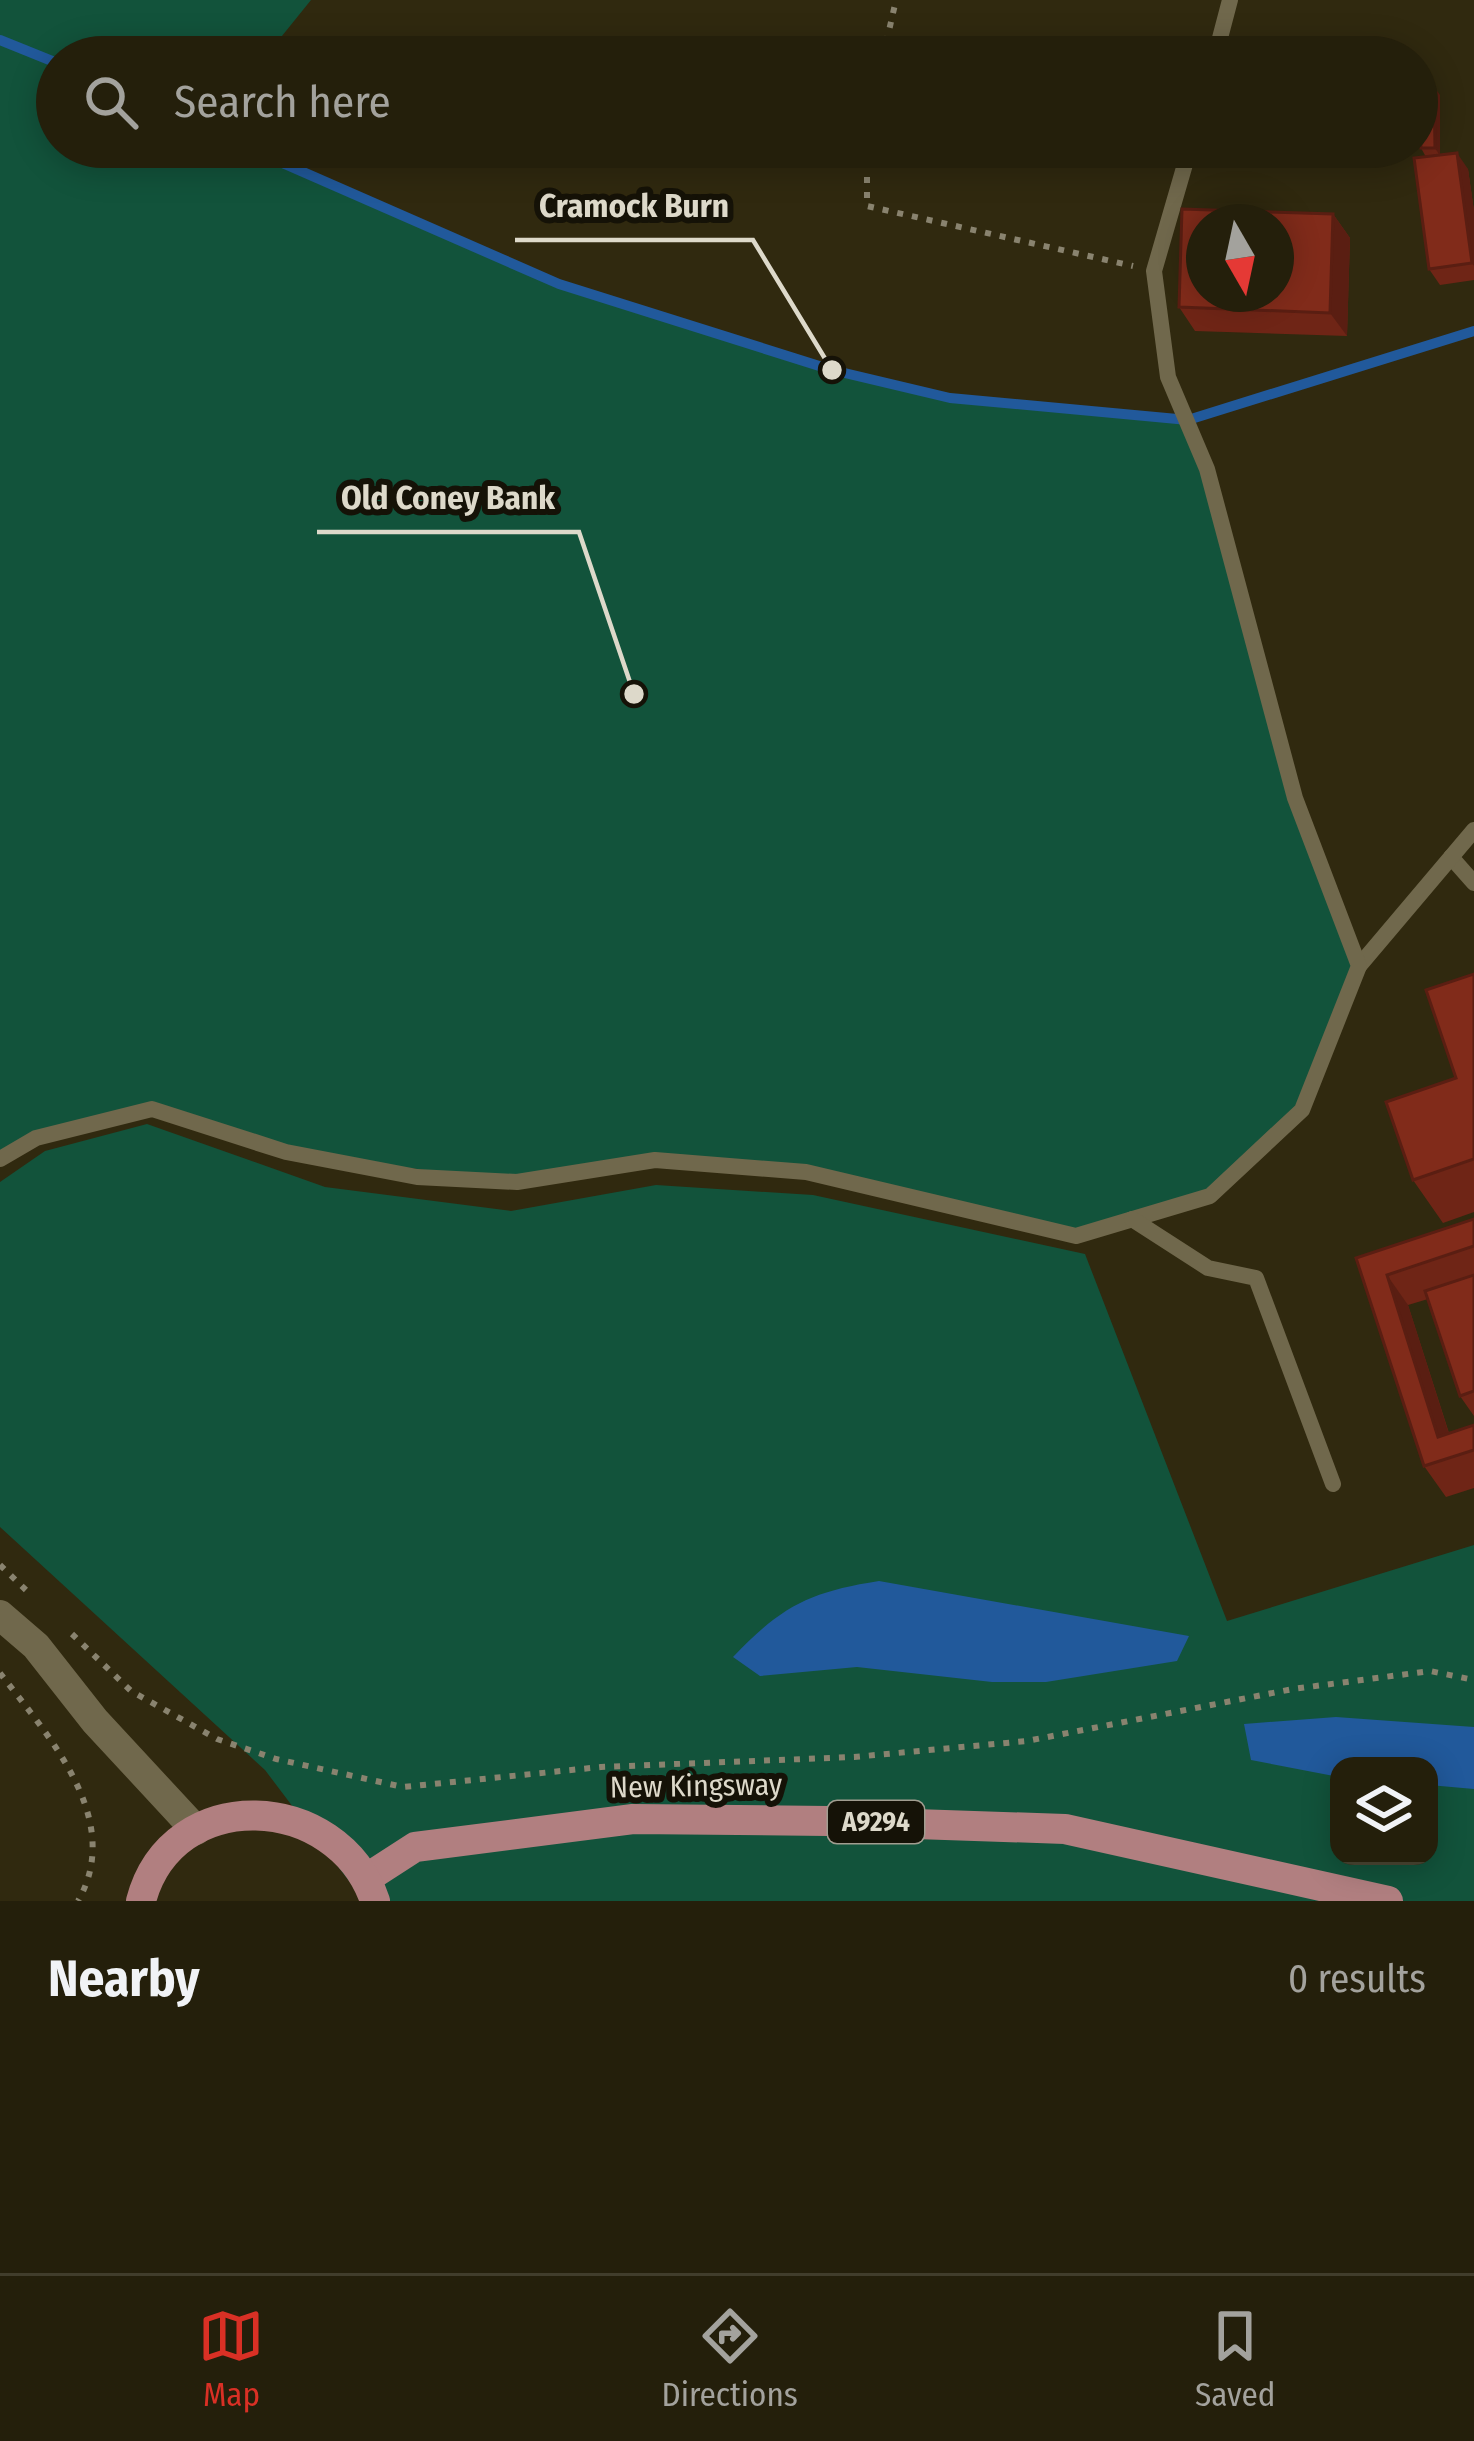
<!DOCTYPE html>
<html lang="en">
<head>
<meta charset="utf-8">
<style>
	:root { --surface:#241f0b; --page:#302c19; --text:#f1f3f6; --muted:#a3a29d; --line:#413d2c; --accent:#d93025 }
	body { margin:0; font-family:"Fira Sans Condensed",sans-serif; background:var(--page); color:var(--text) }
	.controls { position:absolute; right:36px; bottom:36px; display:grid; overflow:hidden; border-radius:24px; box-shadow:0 6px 30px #0003 }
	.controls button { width:108px; height:108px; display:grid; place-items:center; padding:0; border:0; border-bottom:3px solid var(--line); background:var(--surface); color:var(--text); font:60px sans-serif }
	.compass { position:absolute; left:1186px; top:204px; width:108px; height:108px; border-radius:50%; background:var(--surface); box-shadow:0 6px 30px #0003; rotate:171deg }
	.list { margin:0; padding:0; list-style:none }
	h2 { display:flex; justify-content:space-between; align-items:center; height:156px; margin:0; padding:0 48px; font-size:51px }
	h2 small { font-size:39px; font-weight:400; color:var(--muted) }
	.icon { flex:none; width:66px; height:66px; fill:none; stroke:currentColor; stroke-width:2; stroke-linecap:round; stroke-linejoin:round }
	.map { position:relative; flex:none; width:1474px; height:1901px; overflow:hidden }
	.search { position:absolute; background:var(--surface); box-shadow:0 6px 30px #0003; left:36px; right:36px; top:36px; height:132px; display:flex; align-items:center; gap:30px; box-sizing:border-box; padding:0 42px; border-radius:66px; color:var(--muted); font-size:45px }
	.sheet { height:372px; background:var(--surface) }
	nav { display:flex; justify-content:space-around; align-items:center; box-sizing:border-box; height:168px; border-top:3px solid var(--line); background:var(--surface); font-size:33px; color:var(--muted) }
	nav a { display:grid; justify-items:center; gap:6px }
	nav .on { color:var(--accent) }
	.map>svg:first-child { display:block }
</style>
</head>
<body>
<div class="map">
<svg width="1474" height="1901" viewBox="0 0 1474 1901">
	<rect width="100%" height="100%" fill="#30290f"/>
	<!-- green -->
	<g fill="#12533b" fill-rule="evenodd">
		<path d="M0,0H311L265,57H57V147H246L559,284L832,370L950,398L1188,420L1295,798L1359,966L1302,1110L1210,1196L1076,1236L806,1172L655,1160L517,1182L286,1152L152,1109L36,1138L0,1159V40L25,49L0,37Z"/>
		<path d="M147,1124L325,1187L511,1211L656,1185L813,1195L1085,1254L1227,1621L1474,1545V1901H364L265,1770L0,1527V1182L45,1151ZM1339,1766H1429V1856H1339Z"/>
	</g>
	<!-- water -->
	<g fill="#21599b">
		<path d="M879,1581L1189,1636L1177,1661L1046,1682H992L857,1667L760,1676L733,1657C782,1606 809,1592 879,1581Z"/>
		<path d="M1336,1717L1474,1727V1789L1429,1785V1766H1339V1777L1251,1760L1244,1724Z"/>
	</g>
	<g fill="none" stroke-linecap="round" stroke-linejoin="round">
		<!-- stream -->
		<g stroke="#21599b" stroke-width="10">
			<path d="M0,40L57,63"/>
			<path d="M246,147L559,284L832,370L950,398L1188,420L1474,331"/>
		</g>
		<!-- path -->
		<g stroke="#89836f" stroke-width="6" stroke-dasharray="6 9" stroke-linecap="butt">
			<path d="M883,57L896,0"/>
			<path d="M867,147V206L1133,266"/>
			<path d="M0,1565L28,1592"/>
			<path d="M72,1634L131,1691L217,1739L276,1759L403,1787L601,1767L854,1757L1027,1741L1293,1689L1430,1671L1474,1680"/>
			<path d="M0,1673C48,1736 125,1819 78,1901"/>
		</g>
		<!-- service -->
		<g stroke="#70684c" stroke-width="16">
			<path d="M1215,57L1230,0"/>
			<path d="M1451,857L1474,883"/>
			<path d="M1359,966L1474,830"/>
			<path d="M0,1159L36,1138L152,1109L286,1152L417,1177L517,1182L655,1160L806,1172L1076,1236L1210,1196L1302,1110L1359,966L1295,798L1207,469L1168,377L1154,271L1190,147"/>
			<path d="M1132,1219L1208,1268L1256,1278L1333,1484"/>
		</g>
		<!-- minor -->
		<path stroke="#70684c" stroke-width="30" d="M0,1615L36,1646L95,1721L196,1830"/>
		<!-- primary -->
		<g stroke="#b17f80" stroke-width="30">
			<path d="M367,1878L415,1847L633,1819L828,1821L1065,1829L1388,1901"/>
			<path d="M141,1901C172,1783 338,1791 375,1901"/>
		</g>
	</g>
	<!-- wall -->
	<g fill="#6f2516">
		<path d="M1440,95V155L1468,169L1474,211V280L1440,285L1429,269L1426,157L1421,148Z"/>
		<path d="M1333,214L1350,238L1347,336L1195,331L1179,307Z"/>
		<path d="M1474,974V1212L1443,1223L1413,1180L1456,1078Z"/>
		<path d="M1474,1219V1416L1460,1396L1428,1299L1408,1305L1449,1433L1474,1425V1488L1446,1497L1424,1466L1356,1258Z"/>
	</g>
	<!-- shaded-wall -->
	<g fill="#5a1e12">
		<path d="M1434,87L1440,95V156L1435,148Z"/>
		<path d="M1457,153L1468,169L1474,211V266L1472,263Z"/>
		<path d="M1333,214L1350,238L1347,336L1330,313Z"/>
		<path d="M1387,1275L1408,1305L1456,1456L1438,1437Z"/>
	</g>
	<!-- building -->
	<g fill="#812b1a" stroke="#5a1e12" stroke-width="3" fill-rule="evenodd">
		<path d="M1419,87H1434L1435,148H1421Z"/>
		<path d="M1457,153L1472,263L1429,269L1414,158Z"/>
		<path d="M1182,209L1333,214L1330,313L1179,307ZM1204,222H1276V294H1204Z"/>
		<path d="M1474,974V1159L1413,1180L1386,1102L1456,1078L1426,990Z"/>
		<path d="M1474,1219V1246L1387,1275L1438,1437L1474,1425V1450L1424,1466L1356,1258Z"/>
		<path d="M1474,1275V1391L1460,1396L1425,1291Z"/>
	</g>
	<g text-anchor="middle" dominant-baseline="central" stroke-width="12" stroke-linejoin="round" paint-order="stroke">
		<!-- shield labels -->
		<rect fill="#151207" stroke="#a19d90" stroke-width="3" x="828" y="1801" width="96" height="42" rx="9"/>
		<g font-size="27" font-weight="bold" fill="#ddd9ca">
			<text x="876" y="1822">A9294</text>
		</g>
		<!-- street labels -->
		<g font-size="30" fill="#ddd9ca" stroke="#151207">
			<text transform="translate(696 1786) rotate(-1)">New Kingsway</text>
		</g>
	</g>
	<!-- callouts -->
	<path fill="none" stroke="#ddd9ca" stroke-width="4.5" d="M832 370L753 240H515M634 694L579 532H317"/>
	<g fill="#ddd9ca" stroke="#151207" stroke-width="4.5">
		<circle cx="832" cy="370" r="12"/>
		<circle cx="634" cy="694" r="12"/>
	</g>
	<g font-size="33" text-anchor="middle" font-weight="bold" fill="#ddd9ca" stroke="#151207" stroke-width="12" stroke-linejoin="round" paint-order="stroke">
		<text x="634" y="217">Cramock Burn</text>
		<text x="448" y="509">Old Coney Bank</text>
	</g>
</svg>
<div class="controls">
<button><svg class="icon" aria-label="layers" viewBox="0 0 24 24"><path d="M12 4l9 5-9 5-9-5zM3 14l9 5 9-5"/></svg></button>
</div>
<svg class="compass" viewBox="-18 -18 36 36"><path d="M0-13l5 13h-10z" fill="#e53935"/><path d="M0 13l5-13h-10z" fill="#a3a29d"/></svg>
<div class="search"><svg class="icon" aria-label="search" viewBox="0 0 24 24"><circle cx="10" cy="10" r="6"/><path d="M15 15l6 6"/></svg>Search here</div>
</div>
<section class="sheet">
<h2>Nearby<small>0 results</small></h2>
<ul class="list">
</ul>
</section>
<nav>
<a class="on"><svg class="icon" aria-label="map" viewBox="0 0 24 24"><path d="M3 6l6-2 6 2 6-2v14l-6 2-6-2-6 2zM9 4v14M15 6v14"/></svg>Map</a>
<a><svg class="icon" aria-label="directions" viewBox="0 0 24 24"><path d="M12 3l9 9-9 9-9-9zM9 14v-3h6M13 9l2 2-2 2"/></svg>Directions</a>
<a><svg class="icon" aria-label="saved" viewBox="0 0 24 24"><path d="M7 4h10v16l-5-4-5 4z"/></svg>Saved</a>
</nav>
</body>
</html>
